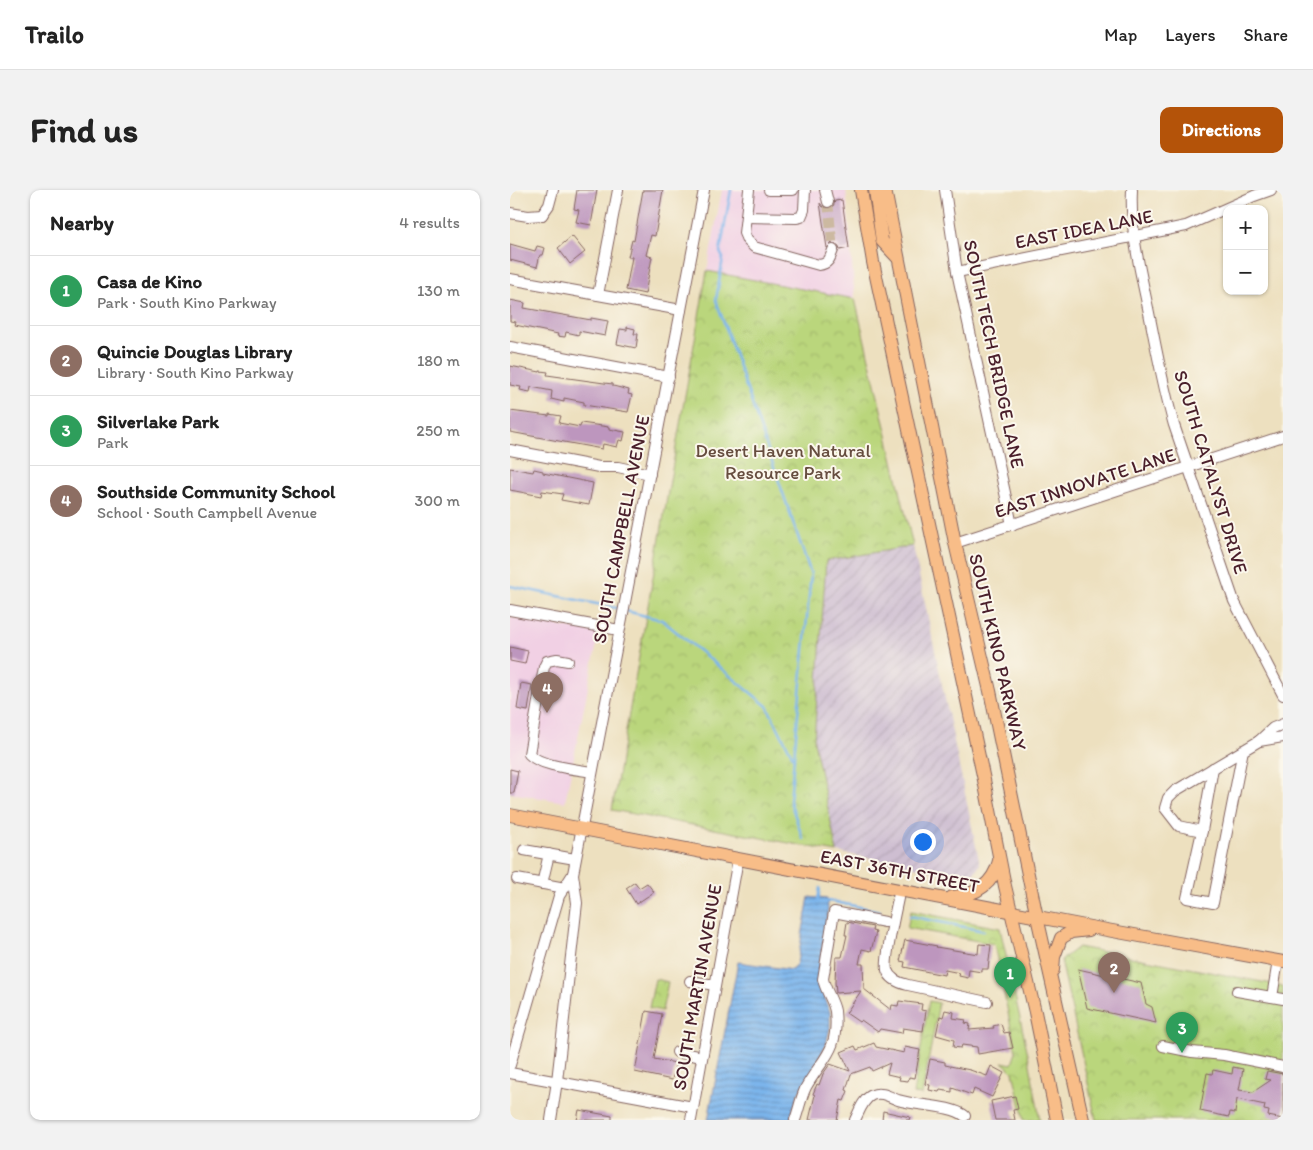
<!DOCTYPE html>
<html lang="en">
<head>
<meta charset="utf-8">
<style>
	:root { --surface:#fff; --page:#f2f2f2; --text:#222; --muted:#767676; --line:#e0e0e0; --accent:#b45309 }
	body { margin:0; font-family:Itim,sans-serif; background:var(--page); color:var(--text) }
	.controls { position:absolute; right:15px; top:15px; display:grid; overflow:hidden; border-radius:10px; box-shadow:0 1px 4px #0004 }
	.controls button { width:45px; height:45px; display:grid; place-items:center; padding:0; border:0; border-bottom:1px solid var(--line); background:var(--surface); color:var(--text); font:25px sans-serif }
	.you { position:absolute; left:412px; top:651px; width:18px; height:18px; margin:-12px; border:4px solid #fff; border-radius:50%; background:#1a73e8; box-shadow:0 0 0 8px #1a73e833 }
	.badge { display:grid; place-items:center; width:32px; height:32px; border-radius:50%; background:var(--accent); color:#fff; font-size:16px; font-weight:700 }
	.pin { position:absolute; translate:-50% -41px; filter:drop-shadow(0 1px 2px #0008) }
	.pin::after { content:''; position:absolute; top:26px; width:18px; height:15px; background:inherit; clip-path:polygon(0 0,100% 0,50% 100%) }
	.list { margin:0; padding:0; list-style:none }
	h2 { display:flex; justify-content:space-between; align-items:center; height:65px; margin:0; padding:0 20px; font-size:21px }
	h2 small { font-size:16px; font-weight:400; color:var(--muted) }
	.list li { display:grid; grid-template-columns:32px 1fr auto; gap:15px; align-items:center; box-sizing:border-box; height:70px; padding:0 20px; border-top:1px solid var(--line) }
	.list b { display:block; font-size:19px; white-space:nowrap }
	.list p { margin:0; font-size:16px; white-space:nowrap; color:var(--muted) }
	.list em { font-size:16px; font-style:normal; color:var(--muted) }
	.map { position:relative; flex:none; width:773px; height:930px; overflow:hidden; border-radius:10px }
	header { display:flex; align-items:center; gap:30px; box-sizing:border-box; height:70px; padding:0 25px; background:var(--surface); border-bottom:1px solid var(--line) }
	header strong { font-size:24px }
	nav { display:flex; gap:28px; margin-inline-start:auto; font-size:18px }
	.intro { display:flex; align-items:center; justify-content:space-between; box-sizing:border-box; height:120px; padding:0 30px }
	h1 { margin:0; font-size:35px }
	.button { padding:12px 22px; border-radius:10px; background:var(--accent); color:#fff; font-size:18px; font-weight:700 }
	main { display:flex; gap:30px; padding:0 30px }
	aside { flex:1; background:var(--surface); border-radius:10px; box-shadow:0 1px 4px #0004 }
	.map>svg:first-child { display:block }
</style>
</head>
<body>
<header>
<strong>Trailo</strong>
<nav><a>Map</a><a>Layers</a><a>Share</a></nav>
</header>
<div class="intro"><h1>Find us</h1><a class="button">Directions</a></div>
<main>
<aside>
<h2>Nearby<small>4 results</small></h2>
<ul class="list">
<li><span class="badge" style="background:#2e9e5b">1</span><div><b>Casa de Kino</b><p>Park · South Kino Parkway</p></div><em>130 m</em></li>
<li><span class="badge" style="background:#8d6e63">2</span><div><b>Quincie Douglas Library</b><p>Library · South Kino Parkway</p></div><em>180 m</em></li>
<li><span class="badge" style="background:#2e9e5b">3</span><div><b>Silverlake Park</b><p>Park</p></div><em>250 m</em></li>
<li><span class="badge" style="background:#8d6e63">4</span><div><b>Southside Community School</b><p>School · South Campbell Avenue</p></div><em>300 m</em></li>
</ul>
</aside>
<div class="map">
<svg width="773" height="930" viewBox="0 0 773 930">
	<defs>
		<pattern id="industrial-furrows" width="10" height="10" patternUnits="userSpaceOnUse" patternTransform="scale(1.25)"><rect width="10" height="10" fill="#cebed1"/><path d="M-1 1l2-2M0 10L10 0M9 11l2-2" fill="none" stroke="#b2a3b4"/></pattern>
		<pattern id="park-crowns" width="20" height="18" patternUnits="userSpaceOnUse" patternTransform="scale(1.25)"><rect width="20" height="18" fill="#bad67c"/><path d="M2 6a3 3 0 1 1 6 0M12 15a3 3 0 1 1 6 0" fill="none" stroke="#a1b76b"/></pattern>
		<pattern id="water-rules" width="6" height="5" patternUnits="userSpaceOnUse" patternTransform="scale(1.25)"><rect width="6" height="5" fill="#7cb5ec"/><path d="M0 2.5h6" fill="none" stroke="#6893bf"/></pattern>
	</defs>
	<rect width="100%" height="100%" fill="#fbf7ec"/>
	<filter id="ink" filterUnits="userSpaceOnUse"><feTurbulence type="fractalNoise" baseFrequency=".02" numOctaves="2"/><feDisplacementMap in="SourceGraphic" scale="10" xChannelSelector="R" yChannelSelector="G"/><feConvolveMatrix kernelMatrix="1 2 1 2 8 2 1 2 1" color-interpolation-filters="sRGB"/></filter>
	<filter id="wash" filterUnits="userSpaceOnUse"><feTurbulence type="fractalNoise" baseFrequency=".0096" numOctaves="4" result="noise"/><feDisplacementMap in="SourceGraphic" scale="20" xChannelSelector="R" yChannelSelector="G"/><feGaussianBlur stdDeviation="1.12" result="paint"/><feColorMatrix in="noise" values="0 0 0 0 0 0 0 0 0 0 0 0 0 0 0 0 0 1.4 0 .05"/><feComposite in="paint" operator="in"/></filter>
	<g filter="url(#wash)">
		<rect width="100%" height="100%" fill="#ede0bf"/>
		<!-- built -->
		<g fill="#f1d0e4">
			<path d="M212,0H336L345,109L197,81Z"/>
			<path d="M0,427L89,443L55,612L0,603Z"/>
		</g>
		<!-- industrial -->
		<path fill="url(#industrial-furrows)" d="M403,356L470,675L460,688L327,662L304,551L316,371Z"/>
		<!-- park -->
		<g fill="url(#park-crowns)" stroke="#827a54">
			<path d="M197,81L345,109L403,356L316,371L304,551L327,662L102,620Z"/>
			<path d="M401,721L490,738L519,869L530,930H514L503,882L492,872L502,874L506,862L484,754L397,738Z"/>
			<path d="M568,757L773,796V930H586L551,770Z"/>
			<path d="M145,789L158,792L152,821L139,818Z"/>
			<path d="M419,811L429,813L412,905L403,904Z"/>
		</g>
		<!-- water -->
		<path fill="url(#water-rules)" stroke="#636a8c" d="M299,707L317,709L318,719L308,788L320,822V838L316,854L305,877L288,904L280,930H198L228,772L282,780L287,773Z"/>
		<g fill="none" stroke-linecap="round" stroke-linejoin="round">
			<!-- stream -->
			<g stroke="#7cb5ec" stroke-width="2.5">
				<path d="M221,0L210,62L213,68L206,110L301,384L280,611L293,649"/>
				<path d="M0,396L111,419"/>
				<path d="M116,421L152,430L257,516L284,569"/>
				<path d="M308,710L310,698"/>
				<path d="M315,712L320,711L370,721"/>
				<path d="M400,726L474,741"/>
			</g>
		</g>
		<g id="blocks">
			<!-- building -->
			<g fill="#bd96be">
				<path d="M67,0H87L81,35L66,32L69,20L64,19Z"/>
				<path d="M133,0H153L145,46L141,45L136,65L142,67L135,104L116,100L122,67H118L122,50L124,51Z"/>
				<path d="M332,10L339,58L330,60L328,55L322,53L317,58L310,13L313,17L319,19L323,17L325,11Z"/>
				<path d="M62,46L75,62L60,74L48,58Z"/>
				<path d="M0,54L25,61L27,56L35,58L33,65H30L27,77L0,70Z"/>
				<path d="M0,110L15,113L14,118L81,130V128L98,131L95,146L69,141V145L56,142L55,147L47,146L48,144L5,135L6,132L0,131Z"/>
				<path d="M117,137L125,139L124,144H128L126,158L107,154L110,139L117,140Z"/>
				<path d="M0,176L30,182V181L38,182L37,185L94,193L103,194V196L119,200L118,204L122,205L118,222L74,215V212L54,208V212L41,209L42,201L21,197L20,202L10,200L11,197L0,195Z"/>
				<path d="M0,221L39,226V224L51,226L49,233L70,237L71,233L99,237V239L115,242L113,251L109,250L107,257L93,254L92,259L0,242Z"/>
				<path d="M0,278L23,282L24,279L33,281V283L83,293L79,315L51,310L53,304L32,301L31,306L0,300Z"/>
				<path d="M0,457L18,461L15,474L0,471Z"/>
				<path d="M11,493L22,495L18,521L7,519Z"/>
				<path d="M0,579L8,581L4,603H0Z"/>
				<path d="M125,692L129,698L137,693L144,702L126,714L116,698Z"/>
				<path d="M337,732L363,737L362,741L366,742L361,761L352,759L349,774H353L354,799L381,820L382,815L388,816L389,811L412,814L411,820L416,821L413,841L393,838L392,843L370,839L368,842L351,830L349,832L336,823L351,801L326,803L325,792L326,767H332L337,745H335Z"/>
				<path d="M395,750L427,756L426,757L468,764L469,754L481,755L478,779H472V782L459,780L458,788L449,786L450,783L435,780L434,785L394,777L395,772L390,771Z"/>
				<path d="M568,779L631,793L636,814L642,817L646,833L577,818Z"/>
				<path d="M435,820L444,822L443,828L456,830L455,833L460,834L459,840L484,838L483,836L491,834L494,843L499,842L503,858L468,864L467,857L452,855L451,858L443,857L444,850L426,845L430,826L433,827Z"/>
				<path d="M136,821L152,824L144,869L166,873L162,890L125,882Z"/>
				<path d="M364,853L366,857L394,863L395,857L410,860L405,888L399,887L398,891L389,890L390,887L377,884L380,873L362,881L360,877L341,884L336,900L338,901L334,911L331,910L327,930H299L305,905L303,904L307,894L309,895L313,884L320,874L340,881L331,862L345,856L347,860Z"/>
				<path d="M420,869L435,872V875L460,880L477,886L481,876L494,883L482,907L464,899L462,905L442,898V902L430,900L429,902L419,900L420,895L415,894Z"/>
				<path d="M723,877L733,879L729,900L743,902L761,890L755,889L757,881L773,884V929L758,926L759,921L754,920L755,915L727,909L725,923L720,922L719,927L690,921L697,883L702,884L703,880L722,884Z"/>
				<path d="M505,906L508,919L503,920L505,930H485L481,911Z"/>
				<path d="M69,920L102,926V930H67Z"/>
				<path d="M373,921L400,927L399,930H372Z"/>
			</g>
		</g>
	</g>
	<g filter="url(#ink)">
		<use href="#blocks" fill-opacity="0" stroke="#83635f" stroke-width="1"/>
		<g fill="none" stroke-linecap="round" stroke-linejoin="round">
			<!-- minor-tunnel -->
			<path stroke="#ccb9a1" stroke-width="10" stroke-dasharray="10 5" stroke-linecap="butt" d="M318,12L323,60"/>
			<!-- minor casing -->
			<g stroke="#83635f" stroke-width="12">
				<g id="minor">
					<path d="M108,0L88,105L171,120"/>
					<path d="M239,0L234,43L237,50L244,57L309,75C318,74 320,69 323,60"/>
					<path d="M259,0H283"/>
					<path d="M315,0L318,12"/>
					<path d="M435,0L447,82L502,335"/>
					<path d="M622,0C620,40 630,80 638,118C646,157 653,197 664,235L724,411L773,505"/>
					<path d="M0,23L18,26L32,25"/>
					<path d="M32,25L39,15L43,0"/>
					<path d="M236,27L286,28L291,27L294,20L295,0"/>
					<path d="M447,82L676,36L744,6L761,0"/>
					<path d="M0,89L88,105"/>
					<path d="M0,157L159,187"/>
					<path d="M0,260L89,277H108L140,284"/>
					<path d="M445,353L773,246"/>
					<path d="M0,420L109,440"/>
					<path d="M58,471L47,469L37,471L34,477L19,564C30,576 65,579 82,582"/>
					<path d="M773,534L763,538L749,551L773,547"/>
					<path d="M733,560L703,713L677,708L692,641L669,636L655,618L658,608L665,601L749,551"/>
					<path d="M692,641L703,578"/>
					<path d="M14,660L65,669"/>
					<path d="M7,689L55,698"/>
					<path d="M32,694L39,664"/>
					<path d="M390,699C387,714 374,769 377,780C380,789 389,793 398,795L477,812"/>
					<path d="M180,791L205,795"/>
					<path d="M727,801L773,809"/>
					<path d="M762,807L768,771"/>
					<path d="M653,856L682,862L714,865L773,877"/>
					<path d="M167,862L192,867"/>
					<path d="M0,875L49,706L63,684"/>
					<path d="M0,883L183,917"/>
					<path d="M41,930L47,891L67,713L63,684L194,0"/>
					<path d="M181,930L228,669"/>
					<path d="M285,930C289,919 291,907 296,897C314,866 329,861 325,821C323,810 315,800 313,789L324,722L375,732"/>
					<path d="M345,930C349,922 353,909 362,905C371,901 380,907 388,910C406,916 441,915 455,926"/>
				</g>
			</g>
			<!-- major casing -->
			<g stroke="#83635f" stroke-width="14">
				<g id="major">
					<path d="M351,0L363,72L474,590L495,696L525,822L547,930"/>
					<path d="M365,0L372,51L387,67"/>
					<path d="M375,0L445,353L480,501L525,718L573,930"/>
					<path d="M0,625L575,736L773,772"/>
					<path d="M442,707C466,705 483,695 489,671"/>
					<path d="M543,780L544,767L551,748L561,742L579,740"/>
				</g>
			</g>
			<!-- minor -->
			<use href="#minor" stroke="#fff" stroke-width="10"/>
			<!-- major -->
			<use href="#major" stroke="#f8bd88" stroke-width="12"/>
		</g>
	</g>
	<g text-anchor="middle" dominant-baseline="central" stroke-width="4" stroke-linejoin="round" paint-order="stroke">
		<!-- street labels -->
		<g font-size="19" fill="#4a1f2b" stroke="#fbf7ec">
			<text transform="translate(574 39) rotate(-11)">EAST IDEA LANE</text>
			<text transform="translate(484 164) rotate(78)">SOUTH TECH BRIDGE LANE</text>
			<text transform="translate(701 282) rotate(73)">SOUTH CATALYST DRIVE</text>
			<text transform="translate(575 293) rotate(-18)">EAST INNOVATE LANE</text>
			<text transform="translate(111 339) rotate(-79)">SOUTH CAMPBELL AVENUE</text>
			<text transform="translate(488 462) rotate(77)">SOUTH KINO PARKWAY</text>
			<text transform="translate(390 681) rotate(11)">EAST 36TH STREET</text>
			<text transform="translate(187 797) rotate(-80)">SOUTH MARTIN AVENUE</text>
		</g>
		<!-- park labels -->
		<g font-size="19" fill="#664d3f" stroke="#fbf7ec">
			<text x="273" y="260">Desert Haven Natural<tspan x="273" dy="22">Resource Park</tspan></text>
		</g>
	</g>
</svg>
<div class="controls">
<button>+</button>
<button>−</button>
</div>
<div class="you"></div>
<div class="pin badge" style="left:500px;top:808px;background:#2e9e5b">1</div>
<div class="pin badge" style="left:604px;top:803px;background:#8d6e63">2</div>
<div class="pin badge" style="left:672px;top:863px;background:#2e9e5b">3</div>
<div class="pin badge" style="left:37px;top:523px;background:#8d6e63">4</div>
</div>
</main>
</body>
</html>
